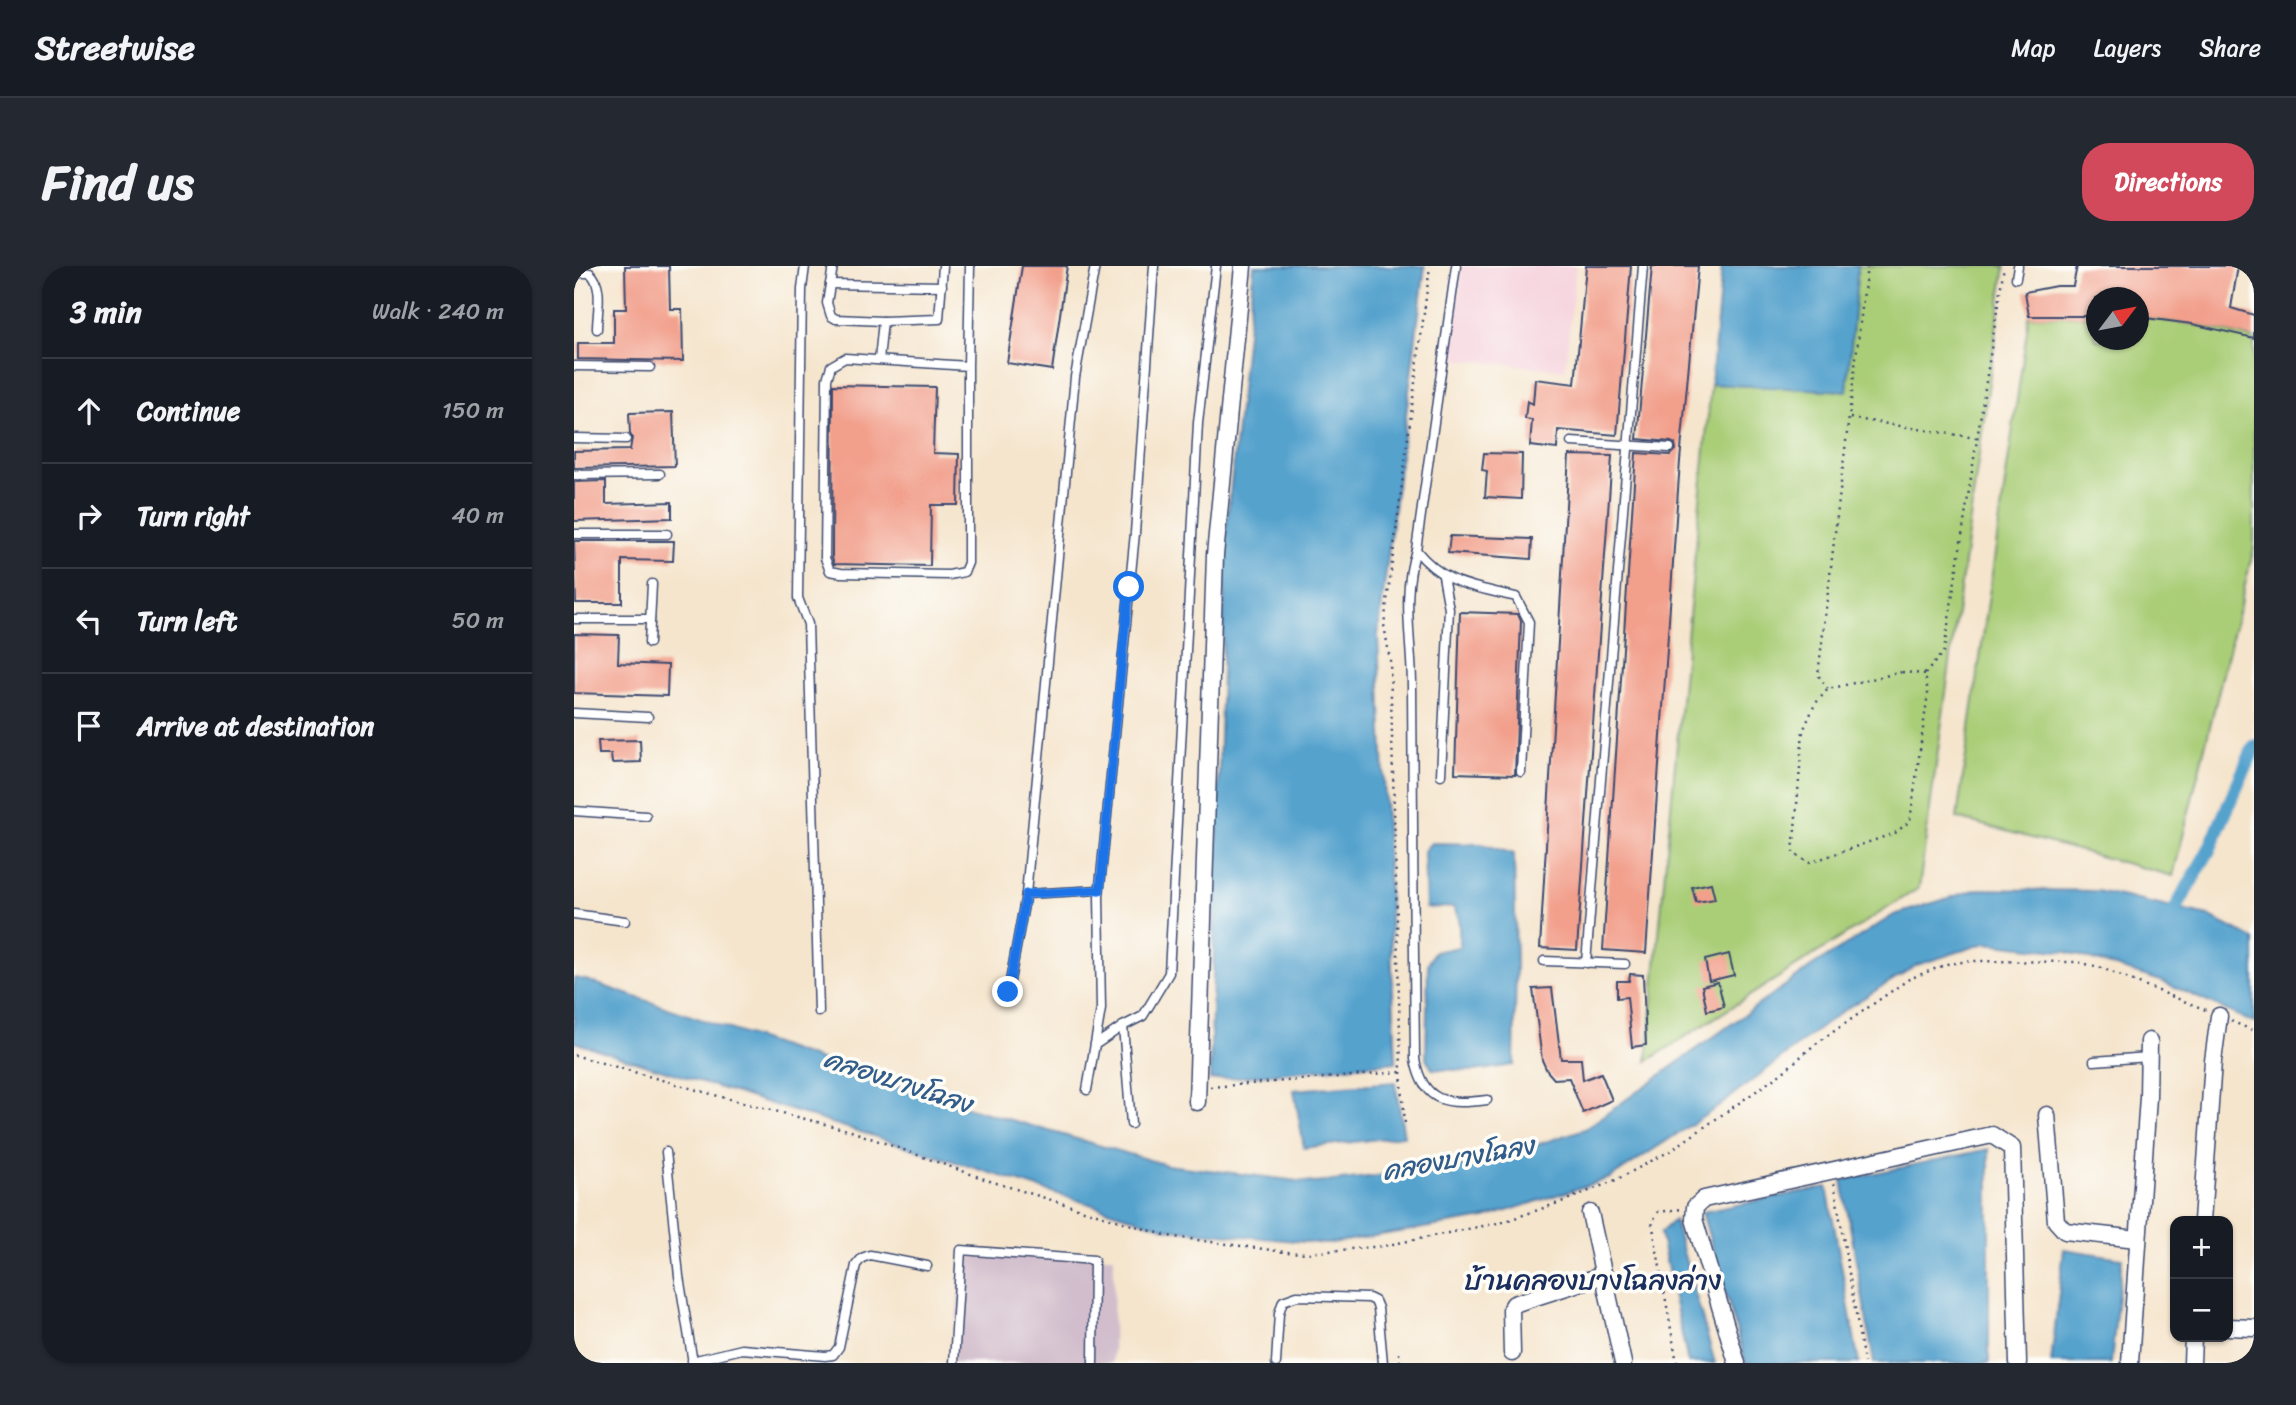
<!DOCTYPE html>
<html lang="en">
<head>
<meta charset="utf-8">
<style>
	:root { --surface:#171b24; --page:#242831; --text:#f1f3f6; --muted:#9ea1a6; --line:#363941; --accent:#d1495b }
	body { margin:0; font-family:Sriracha,"Playpen Sans Thai",sans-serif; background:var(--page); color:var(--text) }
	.controls { position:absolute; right:21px; bottom:21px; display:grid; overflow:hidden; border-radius:14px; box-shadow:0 2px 5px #0004 }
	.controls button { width:63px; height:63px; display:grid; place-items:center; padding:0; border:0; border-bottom:2px solid var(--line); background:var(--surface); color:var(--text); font:35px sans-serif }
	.compass { position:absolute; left:1512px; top:21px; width:63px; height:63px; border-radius:50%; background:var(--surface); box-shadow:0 2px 5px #0004; rotate:58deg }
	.stop { position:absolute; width:21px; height:21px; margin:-16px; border:5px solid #1a73e8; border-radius:50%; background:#fff }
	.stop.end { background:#1a73e8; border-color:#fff; box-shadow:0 2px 7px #0008 }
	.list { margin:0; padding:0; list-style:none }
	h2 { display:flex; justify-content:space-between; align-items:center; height:91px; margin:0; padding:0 28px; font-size:30px }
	h2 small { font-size:23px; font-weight:400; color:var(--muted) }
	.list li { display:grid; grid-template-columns:46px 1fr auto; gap:21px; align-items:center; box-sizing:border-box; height:105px; padding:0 28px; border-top:2px solid var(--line) }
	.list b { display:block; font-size:26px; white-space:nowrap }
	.list em { font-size:23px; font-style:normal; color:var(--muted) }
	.icon { flex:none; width:38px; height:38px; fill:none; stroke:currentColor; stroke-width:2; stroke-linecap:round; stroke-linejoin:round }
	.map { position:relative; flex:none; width:1680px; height:1097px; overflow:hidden; border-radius:28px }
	header { display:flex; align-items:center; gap:42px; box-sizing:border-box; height:98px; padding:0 35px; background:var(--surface); border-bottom:2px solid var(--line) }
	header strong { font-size:33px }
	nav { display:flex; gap:38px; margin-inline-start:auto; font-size:24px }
	.intro { display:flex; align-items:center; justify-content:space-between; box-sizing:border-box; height:168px; padding:0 42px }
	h1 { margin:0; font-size:49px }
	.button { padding:18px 32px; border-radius:28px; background:var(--accent); color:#fff; font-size:24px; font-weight:700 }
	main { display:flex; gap:42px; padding:0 42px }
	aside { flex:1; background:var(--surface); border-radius:28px; box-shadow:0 2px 5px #0004 }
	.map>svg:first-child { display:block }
</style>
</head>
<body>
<header>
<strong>Streetwise</strong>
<nav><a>Map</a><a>Layers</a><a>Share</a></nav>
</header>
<div class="intro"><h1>Find us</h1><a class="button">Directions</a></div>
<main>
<aside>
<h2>3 min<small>Walk · 240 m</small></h2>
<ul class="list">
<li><svg class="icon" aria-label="ahead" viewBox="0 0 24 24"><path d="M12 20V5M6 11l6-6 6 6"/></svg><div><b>Continue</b></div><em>150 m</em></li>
<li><svg class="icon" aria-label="right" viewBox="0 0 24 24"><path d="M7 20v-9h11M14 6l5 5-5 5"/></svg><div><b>Turn right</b></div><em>40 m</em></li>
<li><svg class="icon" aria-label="left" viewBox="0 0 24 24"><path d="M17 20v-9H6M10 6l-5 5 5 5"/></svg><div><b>Turn left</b></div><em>50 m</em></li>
<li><svg class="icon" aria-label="arrive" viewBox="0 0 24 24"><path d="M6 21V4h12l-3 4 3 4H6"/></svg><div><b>Arrive at destination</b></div></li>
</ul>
</aside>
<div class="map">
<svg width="1680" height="1097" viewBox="0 0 1680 1097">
	<rect width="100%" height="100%" fill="#fdfcf7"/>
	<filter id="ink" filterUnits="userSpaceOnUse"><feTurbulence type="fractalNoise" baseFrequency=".0143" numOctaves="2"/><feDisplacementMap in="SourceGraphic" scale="14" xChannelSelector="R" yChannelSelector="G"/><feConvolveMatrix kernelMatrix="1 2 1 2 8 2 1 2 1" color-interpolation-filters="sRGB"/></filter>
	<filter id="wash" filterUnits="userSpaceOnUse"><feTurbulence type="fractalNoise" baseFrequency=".00686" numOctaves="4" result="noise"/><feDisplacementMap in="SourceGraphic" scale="28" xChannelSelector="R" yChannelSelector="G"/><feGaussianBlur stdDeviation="1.57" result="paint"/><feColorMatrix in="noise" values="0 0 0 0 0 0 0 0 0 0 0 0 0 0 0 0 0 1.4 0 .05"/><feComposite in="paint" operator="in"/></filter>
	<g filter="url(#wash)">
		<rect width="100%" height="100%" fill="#f5e5cd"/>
		<!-- built -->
		<path fill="#f5cfdb" d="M888,0H1002L991,104L877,93Z"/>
		<!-- industrial -->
		<path fill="#d1bdcc" d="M540,990L539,1097H379L387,991Z"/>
		<!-- green -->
		<g fill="#aace78" stroke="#627e6b" stroke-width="2">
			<path d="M1284,0H1431L1345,622L1073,795L1137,118L1273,125Z"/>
			<path d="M1455,50H1522V74H1564L1565,51L1618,58L1680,73V282L1599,610L1383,552Z"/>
		</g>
		<!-- water -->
		<g fill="#54a2cd" stroke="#386896" stroke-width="2">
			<path d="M680,0H851L804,369L822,796L636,814L652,266Z"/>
			<path d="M1148,0H1284L1273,125L1137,118Z"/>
			<path d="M857,577L908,578L940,588L942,700L940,799L900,805L858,803L852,792L854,698L860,686L885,681V653L880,641L852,642L850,585Z"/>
			<path d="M1404,623L1524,625L1634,650L1680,673V757L1587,715L1493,686L1412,677L1343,699L1267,746L1144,841L1036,912L911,952L752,978L595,963L0,776V712L12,714L337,825L593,899L741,917L900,899L1011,863L1237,701L1320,649Z"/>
			<path d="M821,816L830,870L730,882L720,824Z"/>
			<path d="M1415,883V1097H1300L1268,914Z"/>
			<path d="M1253,921L1285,1097H1172L1128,946Z"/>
			<path d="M1100,954L1141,1097H1114L1086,967Z"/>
			<path d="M1490,983L1548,992L1537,1097H1477Z"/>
		</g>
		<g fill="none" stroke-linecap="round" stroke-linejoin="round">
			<!-- canal -->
			<path stroke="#54a2cd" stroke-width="14" d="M1593,658L1635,584L1680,481"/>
		</g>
		<g id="blocks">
			<!-- building -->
			<g fill="#f29f8b">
				<path d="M51,0H95L96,43H108L109,95L4,93V77H40V43H52Z"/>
				<path d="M448,0H493L478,104L433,97Z"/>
				<path d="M1012,0H1057L1043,169L984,164L983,183L956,180L958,154L951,153L953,135L959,138L961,113L1001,118Z"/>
				<path d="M1078,0H1124L1106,195L1072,687L1029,684L1062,187L1096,189L1102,183L1101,178L1097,176L1063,173Z"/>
				<path d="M1503,0H1664L1657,42L1680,49V72L1618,58L1564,51V32H1522V50H1455L1451,26L1482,20H1499Z"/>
				<path d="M259,119L361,121L359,187L385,188L384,239H357L356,300L260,298L258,291Z"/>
				<path d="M99,146L101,200L0,202V185L56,184L58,172L56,168L55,147Z"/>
				<path d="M910,187L948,188L947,233L911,231L913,205L908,204Z"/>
				<path d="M995,189L1038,190L1003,684L966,682Z"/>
				<path d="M32,215V238L98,236V252L0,255V216Z"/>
				<path d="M876,270L958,273L957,293L874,287Z"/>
				<path d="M0,275H100L99,295L48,294V337H2Z"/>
				<path d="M886,346L944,348L947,355L941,509L881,507Z"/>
				<path d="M0,368L45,369L44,397L94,399L93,430L0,427Z"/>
				<path d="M66,474L67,496L38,497L37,488H25L24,475Z"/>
				<path d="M1137,617L1141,633L1122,636L1118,621Z"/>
				<path d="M1155,688L1160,709L1135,715L1131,694Z"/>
				<path d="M1056,708L1069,709L1072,779L1058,781L1053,731L1043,732V715H1055Z"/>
				<path d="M1144,716L1150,741L1133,745L1128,720Z"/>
				<path d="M978,722L987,793H1007L1009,814L1027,807L1038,834L1009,847L995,812L980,813L973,805L968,794L959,723Z"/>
			</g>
		</g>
	</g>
	<g filter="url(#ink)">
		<use href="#blocks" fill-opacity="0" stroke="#3c4a6f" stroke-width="2"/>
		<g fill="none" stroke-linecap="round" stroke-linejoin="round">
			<!-- lane casing -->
			<g stroke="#3c4a6f" stroke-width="11">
				<g id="lane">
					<path d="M231,0L228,23L224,332L234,358L245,746"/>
					<path d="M259,0L253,37L257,50L262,53L309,55L365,53L369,0"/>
					<path d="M882,0L842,284C827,330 838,374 838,421C838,545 840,669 841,793C849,838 874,839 913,834"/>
					<path d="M0,7H16C30,19 23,46 23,63"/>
					<path d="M1442,12L1444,0"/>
					<path d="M256,18L368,20"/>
					<path d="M305,94L309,55"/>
					<path d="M0,100L76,101"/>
					<path d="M394,100V297L390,306L375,309L267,307L256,305L251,292L253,113L257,100L271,92L394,100L396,0"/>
					<path d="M0,172L52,173"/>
					<path d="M997,176L1096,182"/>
					<path d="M0,209L86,208"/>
					<path d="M0,268H93"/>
					<path d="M842,284C871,320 900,320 942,331L955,356L947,506"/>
					<path d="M0,353H76"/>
					<path d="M75,377L78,318"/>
					<path d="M0,447L74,451"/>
					<path d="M867,509L875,343L869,310"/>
					<path d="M0,545L72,550"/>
					<path d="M452,628L525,624"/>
					<path d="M0,648L51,655"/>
					<path d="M970,695L1051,698"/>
					<path d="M1012,697L1069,0"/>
					<path d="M434,726L452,628L501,111L521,0"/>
					<path d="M549,760L557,858"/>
					<path d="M521,779L549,760L569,750L595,707L624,157L642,0"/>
					<path d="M1520,795L1575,791"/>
					<path d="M513,824L527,743L525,630L561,267L580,0"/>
					<path d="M92,886L105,1010L119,1097"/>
					<path d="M118,1095L168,1083L251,1090L259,1089L265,1081L282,999L288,992L296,989L353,1000"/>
					<path d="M380,1097L387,984L520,994L519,1097"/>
					<path d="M702,1097L705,1047L709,1035L723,1030L795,1032L801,1035L804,1042L809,1097"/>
				</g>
			</g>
			<!-- street casing -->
			<g stroke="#3c4a6f" stroke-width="19">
				<g id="street">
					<path d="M623,836L641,289L669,0"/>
					<path d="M1473,849L1482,955L1491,965L1563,973"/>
					<path d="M1016,947L1049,1097"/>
					<path d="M1628,955L1639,795L1645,750"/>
					<path d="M1654,1061L1680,1062"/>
					<path d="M938,1087L937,1043L940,1038L1030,1009"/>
					<path d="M1163,1097L1120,953L1121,941L1130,933L1418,869L1438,882L1444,1097"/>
					<path d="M1556,1097L1574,831L1575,775"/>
					<path d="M1618,1097L1619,1071"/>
				</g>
			</g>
			<!-- path -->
			<g stroke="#3c4a6f" stroke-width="2.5" stroke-dasharray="2 5" stroke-linecap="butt">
				<path d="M1276,152L1402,172"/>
				<path d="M1328,406L1351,408L1354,427L1336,555L1321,567L1235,597L1219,587L1229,465L1241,438L1254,423Z"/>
				<path d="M1351,408L1370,385L1430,0"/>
				<path d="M1254,423L1244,409L1293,0"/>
				<path d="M1657,755L1680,765"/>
				<path d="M0,789L144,830L277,865L416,915L594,970L711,986L733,987L809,980L929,956L990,935L1042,914L1096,885L1208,807L1239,780L1335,713L1373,698L1397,695L1503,696L1525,701L1632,744"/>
				<path d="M827,806L831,858"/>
				<path d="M636,821L827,806L816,394L810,359L856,0"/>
				<path d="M1260,917L1290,1097"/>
				<path d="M825,1087L826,1097"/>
				<path d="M1103,1097L1078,956L1084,946L1107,943"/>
			</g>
			<!-- lane -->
			<use href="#lane" stroke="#fff" stroke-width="8"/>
			<!-- street -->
			<use href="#street" stroke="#fff" stroke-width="16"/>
		</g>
	</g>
	<g fill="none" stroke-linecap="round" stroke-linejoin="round" filter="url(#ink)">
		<!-- route -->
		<path stroke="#1a73e8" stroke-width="9" d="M434,726L452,628L526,624L555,321"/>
	</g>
	<g text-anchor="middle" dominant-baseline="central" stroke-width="7" stroke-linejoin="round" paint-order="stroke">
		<!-- water labels -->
		<g font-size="26" font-style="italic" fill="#325d8a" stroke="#fdfcf7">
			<text transform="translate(324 815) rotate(18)">คลองบางโฉลง</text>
			<text transform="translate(884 892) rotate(-10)">คลองบางโฉลง</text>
		</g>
		<!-- quarter labels -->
		<g font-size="28" fill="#1b2f5e" stroke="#fdfcf7">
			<text x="1019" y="1014">บ้านคลองบางโฉลงล่าง</text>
		</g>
	</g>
</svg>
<div class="controls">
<button>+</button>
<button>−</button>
</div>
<svg class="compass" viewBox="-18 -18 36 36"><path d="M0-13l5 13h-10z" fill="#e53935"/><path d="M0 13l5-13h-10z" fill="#9ea1a6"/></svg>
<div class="stop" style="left:555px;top:321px"></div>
<div class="stop end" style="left:434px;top:726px"></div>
</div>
</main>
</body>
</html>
